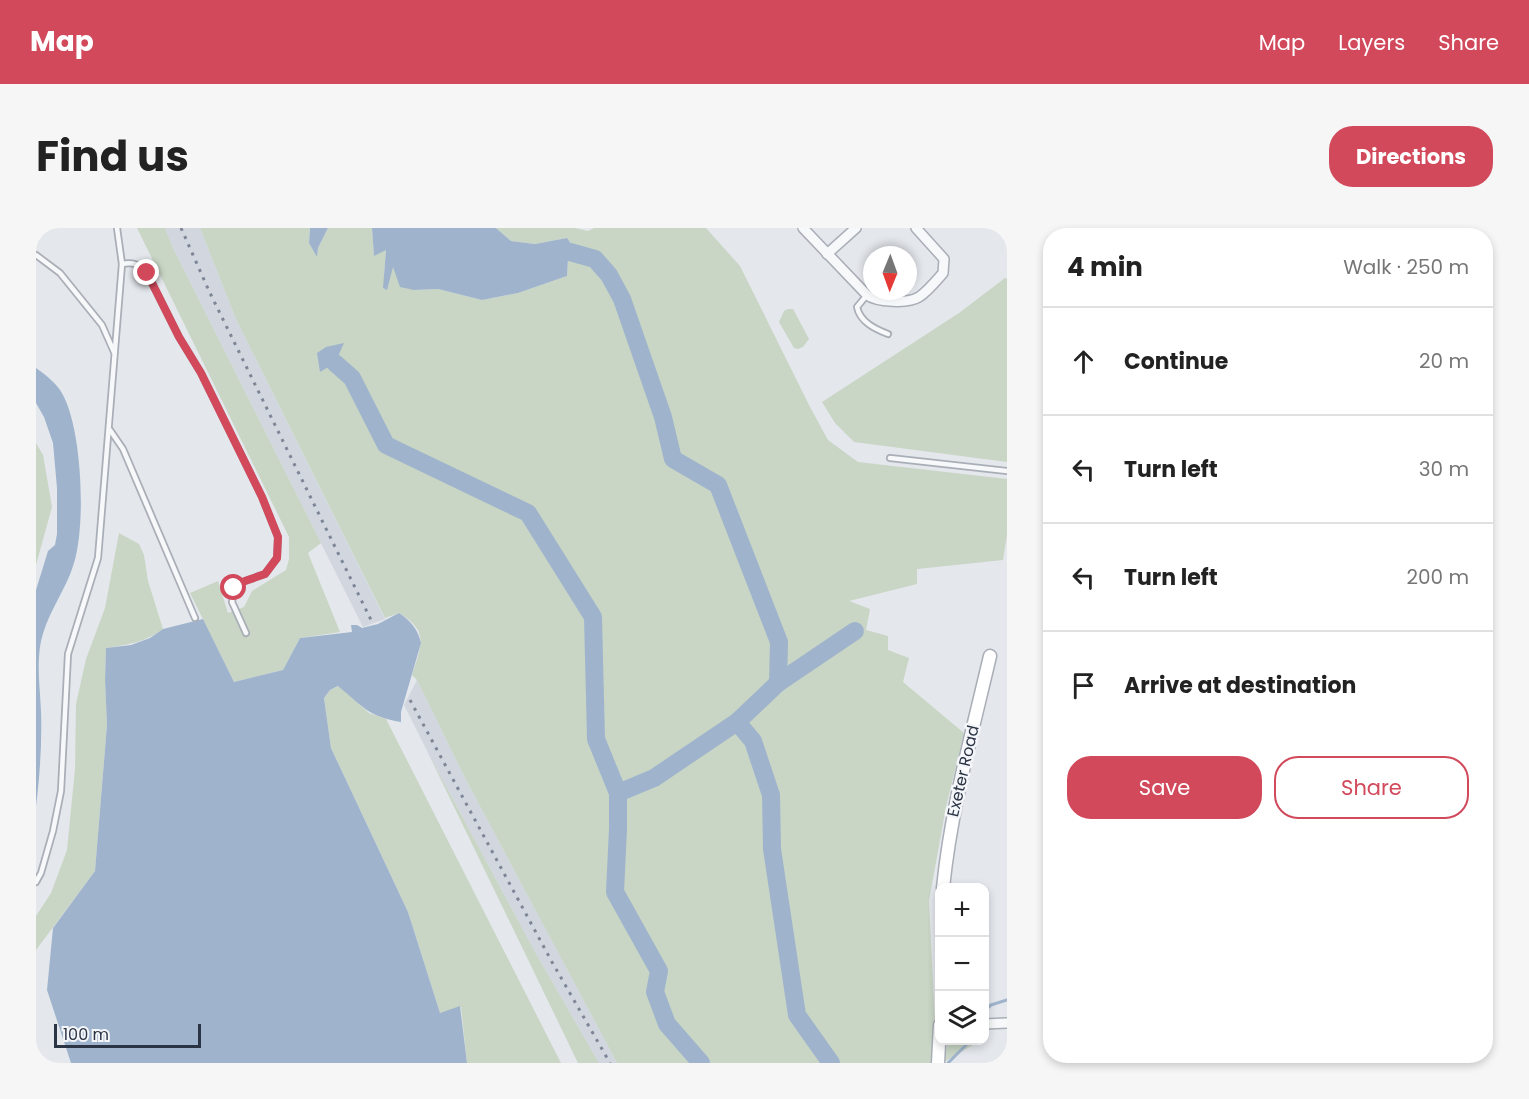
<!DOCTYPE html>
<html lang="en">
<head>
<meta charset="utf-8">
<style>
	:root { --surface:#fff; --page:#f6f6f6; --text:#222; --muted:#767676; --line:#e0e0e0; --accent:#d1495b }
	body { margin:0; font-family:Poppins,sans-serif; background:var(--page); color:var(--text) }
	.controls { position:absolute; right:18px; bottom:18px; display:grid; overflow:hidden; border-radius:12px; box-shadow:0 3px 9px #0003 }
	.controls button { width:54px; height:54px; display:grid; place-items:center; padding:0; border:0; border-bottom:2px solid var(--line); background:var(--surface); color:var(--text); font:30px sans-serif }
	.compass { position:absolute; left:827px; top:18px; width:54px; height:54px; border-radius:50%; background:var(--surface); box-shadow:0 3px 9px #0003; rotate:181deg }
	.scale { position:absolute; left:18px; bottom:15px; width:147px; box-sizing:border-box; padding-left:6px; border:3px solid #2b3445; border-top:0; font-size:16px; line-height:21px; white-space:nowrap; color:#2b3445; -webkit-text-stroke:4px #f4f6f9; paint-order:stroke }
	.stop { position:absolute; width:18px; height:18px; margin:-14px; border:4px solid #d1495b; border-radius:50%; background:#fff }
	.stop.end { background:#d1495b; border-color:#fff; box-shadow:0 2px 6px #0008 }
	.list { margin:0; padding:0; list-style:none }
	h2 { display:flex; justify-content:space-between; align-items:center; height:78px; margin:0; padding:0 24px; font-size:26px }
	h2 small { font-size:20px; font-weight:400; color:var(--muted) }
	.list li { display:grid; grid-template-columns:39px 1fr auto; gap:18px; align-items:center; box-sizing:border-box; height:108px; padding:0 24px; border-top:2px solid var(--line) }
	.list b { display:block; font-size:22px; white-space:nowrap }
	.list em { font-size:20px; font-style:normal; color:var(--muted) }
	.actions { display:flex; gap:12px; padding:18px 24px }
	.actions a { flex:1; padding:14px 0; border:2px solid var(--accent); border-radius:24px; text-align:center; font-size:21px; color:var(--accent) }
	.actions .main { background:var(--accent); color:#fff }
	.icon { flex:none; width:33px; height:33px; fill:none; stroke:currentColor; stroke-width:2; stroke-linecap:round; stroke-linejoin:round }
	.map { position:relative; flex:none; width:971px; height:835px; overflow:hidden; border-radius:24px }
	header { display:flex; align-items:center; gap:36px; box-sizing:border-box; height:84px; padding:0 30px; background:var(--accent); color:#fff }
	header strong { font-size:28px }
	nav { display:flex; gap:33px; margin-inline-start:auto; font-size:21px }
	.intro { display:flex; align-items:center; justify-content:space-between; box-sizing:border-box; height:144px; padding:0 36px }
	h1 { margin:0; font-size:42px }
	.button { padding:15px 27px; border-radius:24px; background:var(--accent); color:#fff; font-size:21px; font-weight:700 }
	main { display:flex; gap:36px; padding:0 36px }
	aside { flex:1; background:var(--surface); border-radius:24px; box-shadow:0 3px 9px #0003 }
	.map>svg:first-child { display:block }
</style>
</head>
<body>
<header>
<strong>Map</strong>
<nav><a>Map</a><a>Layers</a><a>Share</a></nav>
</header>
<div class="intro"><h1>Find us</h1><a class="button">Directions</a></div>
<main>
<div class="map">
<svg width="971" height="835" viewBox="0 0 971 835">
	<rect width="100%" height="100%" fill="#e4e7ec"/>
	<!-- built -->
	<g fill="#d2d6de">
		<path d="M129,0H164L200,91L349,391L327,399L137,20Z"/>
		<path d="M381,452L429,550L581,835H563L499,724L392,525L368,477Z"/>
	</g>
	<!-- green -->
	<g fill="#c9d6c5">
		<path d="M101,0H129L137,20L285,315L272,325L304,404L264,410L247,442L198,454L154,365L182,353L192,385L208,379L216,363L250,342L253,331V309Z"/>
		<path d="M164,0H274L273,15L281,28L282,20L292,0H336L338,27L350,21L348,48L357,38L378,62L402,61L446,72L482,65L531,48L532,30L536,17L531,10L499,16L475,13L460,0H539L552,3L558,0H670L704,38L774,179L792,212L822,234L971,251V307L967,332L881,341V356L813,373L834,381L830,402L852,408V422L873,430L867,454L928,505L910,579L893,673L899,795L897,835H581L429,550L381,452L376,447C385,418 394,403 363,385L349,390L200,91Z"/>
		<path d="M969,50L971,51V234L818,214L799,195L786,174L923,85Z"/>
		<path d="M752,81H757L773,111L767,119L762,121L758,120L743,94L748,83Z"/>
		<path d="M0,215L7,227L16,279L0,337Z"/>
		<path d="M83,305L103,316L108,327L112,353L127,401C109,414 92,417 70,420L69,452L71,497L59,643L0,722V688L15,665L31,622L39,541L40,476L50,431L69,380Z"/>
		<path d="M303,458L333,485L350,491L525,835H431L425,779L404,785L372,684L295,520L288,470L294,462Z"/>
		<path d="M392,525L499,724L563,835H542Z"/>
		<path d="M912,813V812L944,813L908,834Z"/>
	</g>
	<!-- water -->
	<g fill="#9fb4cc">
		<path d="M274,0H292L282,20L281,29L273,15Z"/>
		<path d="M336,0H460L475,13L499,16L531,10L536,17L532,31L531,48L482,65L446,72L402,61L378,62L364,59L357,39L351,62L347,60L350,22L338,28Z"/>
		<path d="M308,115L299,135L284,144L281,125L290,119Z"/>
		<path d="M0,140C11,148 22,156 28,169C46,205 50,296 38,335C29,365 9,387 4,419C1,440 4,461 5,483C6,514 4,547 0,578V362L12,323L19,317L21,306V260L17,215L8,189L0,175Z"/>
		<path d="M363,385C374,392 382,401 385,415L365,484V494C333,489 326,478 302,458L294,462L288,470L295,520L372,684L404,785L424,778L431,835H35L11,762L17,700L59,643L71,497L69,452L70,420L95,417L114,410L127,401L167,391L198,454L247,442L264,410L316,404L315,397H321L326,400L342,396Z"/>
	</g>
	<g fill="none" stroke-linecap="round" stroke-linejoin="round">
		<!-- stream -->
		<g stroke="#9fb4cc" stroke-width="3">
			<path d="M948,783L955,777L971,772"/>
			<path d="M912,835L935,812"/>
		</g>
		<!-- river -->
		<g stroke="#9fb4cc" stroke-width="18">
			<path d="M534,24L559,31L573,47L586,71L627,189L637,231L682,257L743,414L742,455L701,494"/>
			<path d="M299,135L316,150L350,217L492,285L557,389L560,511L582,565V601L579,664L623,743L619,764L631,796L665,835"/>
			<path d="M742,455L819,403"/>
			<path d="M582,565L618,550L701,494L717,513L735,567L736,621L761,787L795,835"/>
		</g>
		<!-- lane casing -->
		<g stroke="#a9aeb7" stroke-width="8">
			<g id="lane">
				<path d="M0,27L24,45L66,97L78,124"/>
				<path d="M86,36C97,34 103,36 111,45L143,109L165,145L226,269L242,309L241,330L229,346L209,353L198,360L196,374L210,405"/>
				<path d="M831,67L821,79C824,94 839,101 852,106"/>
				<path d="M74,202L87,221L159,390"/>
				<path d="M854,230L971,243"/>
				<path d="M0,654L5,645L17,603L25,563L32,426L62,330L86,36L81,0"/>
			</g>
		</g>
		<!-- street casing -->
		<g stroke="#a9aeb7" stroke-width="12">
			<g id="street">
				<path d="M767,0L831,67C841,74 872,76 883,69C892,63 900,53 907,45L908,31L880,0"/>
				<path d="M791,26L820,0"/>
				<path d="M948,796L971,795"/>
			</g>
		</g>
		<!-- secondary casing -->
		<g stroke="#a9aeb7" stroke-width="15">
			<g id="secondary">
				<path d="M907,660C915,581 936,505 954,428"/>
				<path d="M902,835L904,797"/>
			</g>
		</g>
		<!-- lane -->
		<use href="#lane" stroke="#f7f8fa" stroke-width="4.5"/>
		<!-- street -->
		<use href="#street" stroke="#f7f8fa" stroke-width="9"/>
		<!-- secondary -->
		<use href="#secondary" stroke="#fff" stroke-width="12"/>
		<!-- rail -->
		<g stroke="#7d8696" stroke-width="3" stroke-dasharray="3 6" stroke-linecap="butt">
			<path d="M145,0L173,63L337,396"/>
			<path d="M374,472L516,734L574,835"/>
		</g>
	</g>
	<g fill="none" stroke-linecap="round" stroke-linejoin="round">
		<!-- route -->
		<path stroke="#d1495b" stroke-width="8" d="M111,45L143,109L165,145L226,269L242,309L241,330L229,346L209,353L198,360"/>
	</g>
	<g text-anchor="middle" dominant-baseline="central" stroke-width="5" stroke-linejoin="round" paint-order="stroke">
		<!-- street labels -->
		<g font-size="16" fill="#2b3445" stroke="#f4f6f9">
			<text transform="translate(927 543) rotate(-77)">Exeter Road</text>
		</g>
	</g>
</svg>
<div class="controls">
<button>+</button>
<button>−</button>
<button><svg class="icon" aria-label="layers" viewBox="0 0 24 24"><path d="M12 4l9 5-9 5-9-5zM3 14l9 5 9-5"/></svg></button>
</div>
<svg class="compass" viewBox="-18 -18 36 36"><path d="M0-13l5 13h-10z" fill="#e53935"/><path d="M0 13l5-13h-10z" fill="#767676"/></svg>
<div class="scale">100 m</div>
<div class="stop" style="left:198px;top:360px"></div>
<div class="stop end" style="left:111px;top:45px"></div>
</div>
<aside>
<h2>4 min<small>Walk · 250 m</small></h2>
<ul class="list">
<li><svg class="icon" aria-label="ahead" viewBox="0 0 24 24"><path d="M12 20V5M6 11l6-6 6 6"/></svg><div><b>Continue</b></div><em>20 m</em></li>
<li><svg class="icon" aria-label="left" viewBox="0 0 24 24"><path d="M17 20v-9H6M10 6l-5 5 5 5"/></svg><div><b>Turn left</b></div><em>30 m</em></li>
<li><svg class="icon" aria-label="left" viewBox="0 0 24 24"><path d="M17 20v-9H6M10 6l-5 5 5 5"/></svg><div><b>Turn left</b></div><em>200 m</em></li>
<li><svg class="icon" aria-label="arrive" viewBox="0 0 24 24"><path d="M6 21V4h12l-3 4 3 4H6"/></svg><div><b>Arrive at destination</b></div></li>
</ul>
<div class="actions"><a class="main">Save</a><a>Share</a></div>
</aside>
</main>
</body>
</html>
